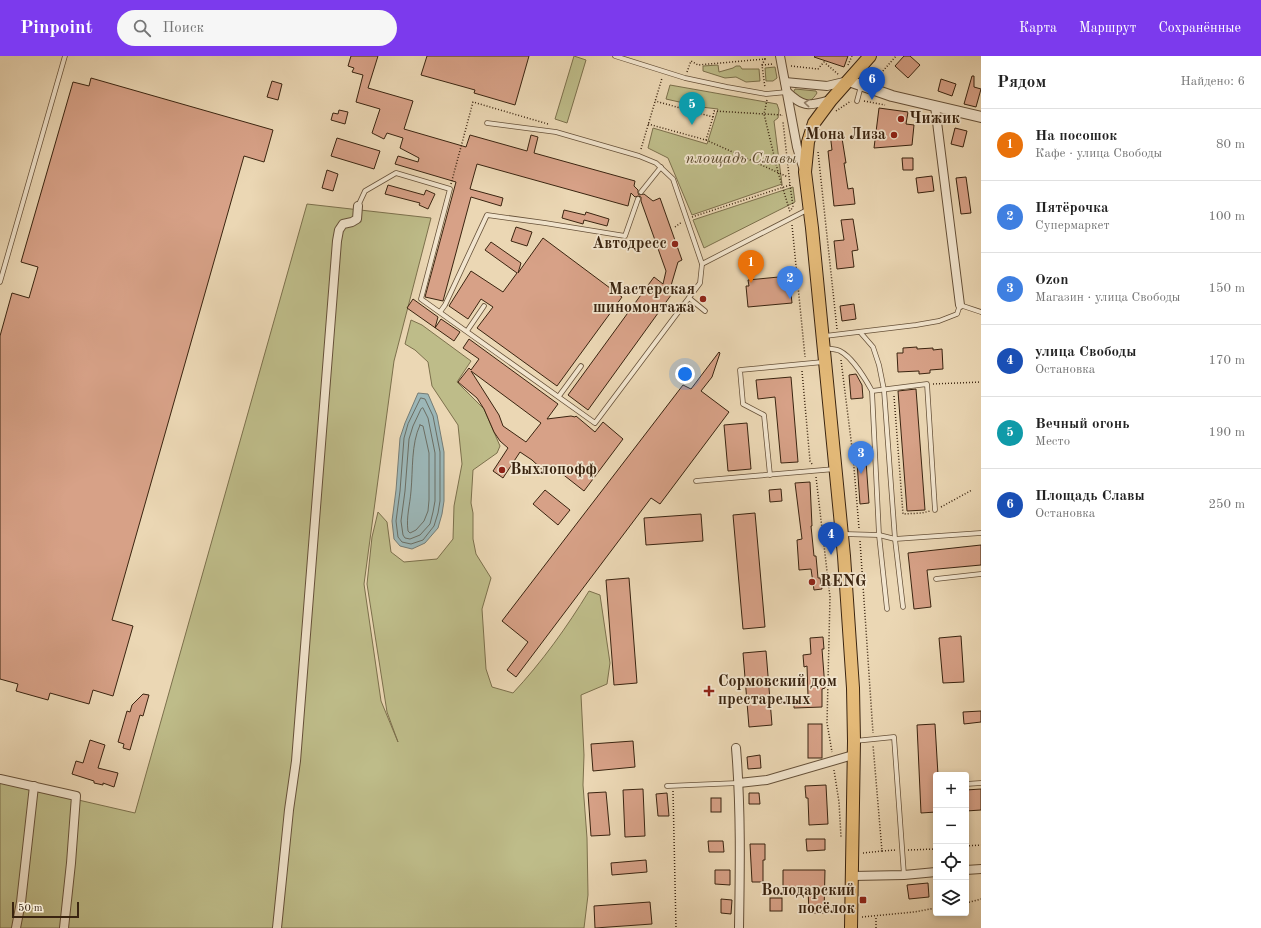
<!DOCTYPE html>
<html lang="ru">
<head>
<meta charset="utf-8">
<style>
	:root { --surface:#fff; --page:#f6f6f6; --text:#222; --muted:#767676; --line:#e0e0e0; --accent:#7c3aed }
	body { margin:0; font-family:"Old Standard TT",serif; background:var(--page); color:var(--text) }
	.controls { position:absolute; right:12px; bottom:12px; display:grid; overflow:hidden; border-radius:4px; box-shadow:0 2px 6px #0003 }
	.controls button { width:36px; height:36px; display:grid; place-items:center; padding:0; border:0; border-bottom:1px solid var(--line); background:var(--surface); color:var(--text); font:20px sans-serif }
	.scale { position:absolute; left:12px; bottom:10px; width:67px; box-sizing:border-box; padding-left:4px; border:2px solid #3a2410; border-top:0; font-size:11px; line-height:14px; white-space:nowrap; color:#3a2410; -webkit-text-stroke:3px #f2e5ce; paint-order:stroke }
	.you { position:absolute; left:685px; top:318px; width:14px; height:14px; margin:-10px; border:3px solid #fff; border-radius:50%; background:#1a73e8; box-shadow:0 0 0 6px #1a73e833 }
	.badge { display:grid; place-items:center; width:26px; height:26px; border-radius:50%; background:var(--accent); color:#fff; font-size:13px; font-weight:700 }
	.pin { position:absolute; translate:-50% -33px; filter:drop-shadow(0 1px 2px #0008) }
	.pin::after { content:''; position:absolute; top:21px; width:14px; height:12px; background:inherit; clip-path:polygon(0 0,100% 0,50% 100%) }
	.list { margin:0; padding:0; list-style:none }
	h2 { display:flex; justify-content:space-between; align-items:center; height:52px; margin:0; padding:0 16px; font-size:17px }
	h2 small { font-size:13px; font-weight:400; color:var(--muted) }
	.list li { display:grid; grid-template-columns:26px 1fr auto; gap:12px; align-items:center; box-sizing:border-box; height:72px; padding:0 16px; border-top:1px solid var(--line) }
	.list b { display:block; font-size:15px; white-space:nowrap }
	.list p { margin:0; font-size:13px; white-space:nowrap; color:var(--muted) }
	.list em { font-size:13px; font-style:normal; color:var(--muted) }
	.icon { flex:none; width:22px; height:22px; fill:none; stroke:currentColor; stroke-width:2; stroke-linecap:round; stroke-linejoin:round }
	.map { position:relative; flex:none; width:981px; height:872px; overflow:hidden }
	header { display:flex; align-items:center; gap:24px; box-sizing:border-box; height:56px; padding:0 20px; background:var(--accent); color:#fff }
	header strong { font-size:19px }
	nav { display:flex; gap:22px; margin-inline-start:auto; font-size:14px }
	.search { width:280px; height:36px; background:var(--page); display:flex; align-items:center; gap:10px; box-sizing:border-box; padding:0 14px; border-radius:22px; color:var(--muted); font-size:15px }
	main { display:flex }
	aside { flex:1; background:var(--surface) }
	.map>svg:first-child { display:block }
</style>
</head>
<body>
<header>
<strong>Pinpoint</strong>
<div class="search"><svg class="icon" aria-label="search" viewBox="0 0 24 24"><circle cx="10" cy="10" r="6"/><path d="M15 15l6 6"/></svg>Поиск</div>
<nav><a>Карта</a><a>Маршрут</a><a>Сохранённые</a></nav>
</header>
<main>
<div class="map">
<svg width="981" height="872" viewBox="0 0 981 872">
	<rect width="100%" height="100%" fill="#ebd7b4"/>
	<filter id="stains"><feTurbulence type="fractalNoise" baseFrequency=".005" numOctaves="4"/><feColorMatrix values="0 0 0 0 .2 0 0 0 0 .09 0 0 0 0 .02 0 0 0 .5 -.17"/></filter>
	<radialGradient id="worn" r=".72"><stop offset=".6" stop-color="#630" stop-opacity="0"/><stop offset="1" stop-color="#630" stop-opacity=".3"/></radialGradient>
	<!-- green -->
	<g fill="#bebc89" stroke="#7c704c">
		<path d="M574,0L586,4L567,67L555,63Z"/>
		<path d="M718,9L719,16L733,12L736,10H740L742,13H759L760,25L746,26L736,21L725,22L703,15V10Z"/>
		<path d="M775,11L777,22L773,25H766L765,12Z"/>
		<path d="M670,29L777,48L779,54L778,62L774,65L782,128L692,159L668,102L648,92L653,72L707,88L718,53L701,51L666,43Z"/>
		<path d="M795,33L816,35L817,37C808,51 802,45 793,37Z"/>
		<path d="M793,131L795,146L704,192L693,164Z"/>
		<path d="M307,148L431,162L394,305L364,528L381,645L398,686L387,656L367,528L372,481L378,456L387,466L391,496L404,506L437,503L453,483L454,450L462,408L458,369L432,330L428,306L415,294L405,288L411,264L422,269L471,305L457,326L484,353L500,390L497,397L473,414L471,447L473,457V483L476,498L491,522L482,553L486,613L492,631L513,637C542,606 567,571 589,535L600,539L610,607L607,628L581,639L584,699L583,729L587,782L588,839L584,872H0V726L135,757Z"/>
	</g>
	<!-- water -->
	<path fill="#9cb7b8" stroke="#757c75" d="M418,337L428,338L437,359L444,396V445L442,458L438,472L425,487L412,493L400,490L394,483L392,465L396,434L400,382L405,367Z"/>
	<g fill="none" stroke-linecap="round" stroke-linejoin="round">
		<!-- shore -->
		<g stroke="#6b6e64" stroke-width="1">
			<path d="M421,342L425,343L433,360L440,396V445L438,457L434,470L423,484L411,488L402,486L398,481L396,465L400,435L404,382L408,368Z"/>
			<path d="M423,352L428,362L435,397V445L433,456L430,468L420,479L410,483L405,482L403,479L401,465L405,435L409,383L413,370L421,353Z"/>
			<path d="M420,369L423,370L429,397V444L428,455L424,465L416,474L410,477L408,475C406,461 410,449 411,435C413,414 411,388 420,369Z"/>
		</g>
	</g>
	<!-- building -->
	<g fill="#d7a187" stroke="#3a2410" fill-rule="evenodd">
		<path d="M351,0H378L368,32L413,45L404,73L466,91L470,79L527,95L531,79L538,81L534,97L635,125L634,130L638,134V137L639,139L644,138L653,145L660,142L682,204L678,206L670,233L674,235L588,354L568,339L654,221L663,228L666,215L641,145V141L638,140L635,141L631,137L628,150L477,108L470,133L503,142L501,150L471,141L443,245L425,241L456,126L395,108L398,100L418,106L419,102L400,92L403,82L387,77L384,83L372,77L380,53L356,46L363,19L352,16L354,12L348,10Z"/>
		<path d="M427,0H529L515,49L474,37L475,34L421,19Z"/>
		<path d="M815,0H848L844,11L814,1Z"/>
		<path d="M904,0H910L920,9L908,22L895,10Z"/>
		<path d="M972,20H974V31L981,33L976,51L964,48Z"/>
		<path d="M91,22L273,74L264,106L244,100L112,564L133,570L113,640L93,634L89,648L50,637L48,644L16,635L18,628L0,623V280L12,237L29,242L38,211L21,206L73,26L89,30Z"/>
		<path d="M941,23L956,28L952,40L938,35Z"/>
		<path d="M272,25L282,28L278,44L267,41Z"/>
		<path d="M879,52L908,56L906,68L914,69L912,89L874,92Z"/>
		<path d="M339,54L348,56L345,68L331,64L333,57L338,58Z"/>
		<path d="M955,72L967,75L963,91L951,88Z"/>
		<path d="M841,76L846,107H844L848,133L853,132L855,148L834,150L828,95L832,94L830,77Z"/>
		<path d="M337,82L380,95L374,113L331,100Z"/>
		<path d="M902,102H913V114H903Z"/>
		<path d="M327,114L338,118L333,135L322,132Z"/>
		<path d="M932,120L934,135L918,137L916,122Z"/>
		<path d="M966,121L971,157L961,158L956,122Z"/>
		<path d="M388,129L424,139L426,134L435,138L428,153L419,149L420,147L385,138Z"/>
		<path d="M564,154L585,159L586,156L609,163L607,170L584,164L583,168L562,162Z"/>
		<path d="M853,163L858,194L852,195L854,211L837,213L834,185L844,184L841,164Z"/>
		<path d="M516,171L532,176L527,190L511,185Z"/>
		<path d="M543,182L622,241L557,330L477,272L493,251L481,243L468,263L449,250L471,215L503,236L517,217L485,194L491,186L521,207L518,217Z"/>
		<path d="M789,220L792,247L748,251L746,230H749L748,224Z"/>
		<path d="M413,243L438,261L435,272L441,263L460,276L454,285L407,252Z"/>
		<path d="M854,248L856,263L842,265L840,250Z"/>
		<path d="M469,283L558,348L547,363L571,360L575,361L576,360L595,376L603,366L623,383L584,435L551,409L545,416L532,404L520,396L503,422L493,415L508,392L500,385L494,376L484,353L477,342L458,326L469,312L471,314L479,303L463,292ZM471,315L541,367L526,386L503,370L499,359Z"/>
		<path d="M917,291V293L933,292V294L942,293L943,313L930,314V317L919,318V315L898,316L897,297H903V292Z"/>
		<path d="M719,296L720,297L712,321L701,335L729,356L660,448L651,442L516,621L507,614L528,586L502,565L683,329L691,333Z"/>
		<path d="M856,318L862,329L863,342L851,343L849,319Z"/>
		<path d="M791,321L798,406L781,407L775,341L758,343L756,324Z"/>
		<path d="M916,333L925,454L907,455L898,335Z"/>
		<path d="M747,367L751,413L728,415L724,369Z"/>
		<path d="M866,405L869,447L860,448L857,406Z"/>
		<path d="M810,426L812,470H811L814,500H816L818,522H820L822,533L814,534L811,513L799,514L797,484L802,483L795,427Z"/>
		<path d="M781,433L782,445L770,446L769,434Z"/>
		<path d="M545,434L570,454L558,469L533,448Z"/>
		<path d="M755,457L765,571L743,573L733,459Z"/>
		<path d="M701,458L703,485L646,489L644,462Z"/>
		<path d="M981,489V509L927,514L931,551L914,553L908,497Z"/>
		<path d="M629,522L637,627L614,629L606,524Z"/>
		<path d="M961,580L964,626L943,627L939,582Z"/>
		<path d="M823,581L824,593H822L825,632L822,633V651L794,652V640H808L807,610L804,611L803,599L811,598L810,582Z"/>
		<path d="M766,595L772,669L749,671L743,597Z"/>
		<path d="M143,638L149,639L143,660L140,659L130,694L123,692L124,688L118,686L127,655L130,656L132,649Z"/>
		<path d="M981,655V666L964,668L963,656Z"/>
		<rect x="808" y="668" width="14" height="34"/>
		<path d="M935,668L938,719H936V756L921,757L917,669Z"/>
		<path d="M90,684L105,689L98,712L118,717L114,731L103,727V729L94,727V725L72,718L76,705L83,707Z"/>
		<path d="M633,685L635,711L593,715L591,688Z"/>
		<path d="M760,699L761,712L748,713L747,701Z"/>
		<path d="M826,729L828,768L809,769L808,742H806L805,730Z"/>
		<path d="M643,733L645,780L625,781L623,734Z"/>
		<path d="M981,733V754L966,755V734Z"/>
		<path d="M606,736L610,779L591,780L588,737Z"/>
		<path d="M667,737L669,760H658L656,738Z"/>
		<path d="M749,737H759L760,748H749Z"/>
		<rect x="711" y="742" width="10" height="14"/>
		<path d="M806,783H825V794L807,795Z"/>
		<path d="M708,785H723L724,796H709Z"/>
		<path d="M750,788H765V804H763V826H752Z"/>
		<path d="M646,804L647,816L612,819L611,807Z"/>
		<path d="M715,814H730V829L715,828Z"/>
		<path d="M783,814H825L824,857H809L808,832H783Z"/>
		<path d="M928,827L929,841L909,843L907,829Z"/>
		<rect x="770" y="842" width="12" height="13"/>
		<path d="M721,843L732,844L731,858L721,857Z"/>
		<path d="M650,846L652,868L595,872L594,850Z"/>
	</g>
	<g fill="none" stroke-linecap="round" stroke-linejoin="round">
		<!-- service casing -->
		<g stroke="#665139" stroke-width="5.5">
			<g id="service">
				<path d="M615,0L685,22L727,31L766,38L787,36"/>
				<path d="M857,45L861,30"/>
				<path d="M641,136L661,111"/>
				<path d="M358,150L365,135L396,117L450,133L421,243L595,367L700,227L702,208L673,123L656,107L639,100L556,76L487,67"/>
				<path d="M702,208L807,154"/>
				<path d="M0,226L65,0"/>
				<path d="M689,242L705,255"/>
				<path d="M440,256L445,249L487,159L545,167L625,180L638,143"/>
				<path d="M467,275L484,250"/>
				<path d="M860,276L873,291L879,309L884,334L895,483L903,551"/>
				<path d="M825,280L916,269L939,265L957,258L960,249L981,256"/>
				<path d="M825,292C829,293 836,293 840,295C852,301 866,324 872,335L879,479L887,553"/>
				<path d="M872,335L927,328L935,454"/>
				<path d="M559,340L581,310"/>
				<path d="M770,419L764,359L743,348L740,314L823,306"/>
				<path d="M696,425L835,413"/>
				<path d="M844,478L879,479L895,483L981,477"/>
				<path d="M936,523L981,518"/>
				<path d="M855,685L894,681L904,819"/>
				<path d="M966,728L981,727"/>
				<path d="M667,730L738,727"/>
			</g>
		</g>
		<!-- minor casing -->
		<g stroke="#665139" stroke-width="10">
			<g id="minor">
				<path d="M780,0L797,91L803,111"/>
				<path d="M785,26L827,30L848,25"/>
				<path d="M787,36C805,53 809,49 831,44"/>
				<path d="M935,50L960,249"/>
				<path d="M736,692C741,752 740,812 739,872"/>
				<path d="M0,723L76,740L71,807L64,872"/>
				<path d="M739,727L767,724L853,699"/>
				<path d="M966,814L981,813"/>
				<path d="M853,820L904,819L936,816"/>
				<path d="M16,872L21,846L34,730"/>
				<path d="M277,872L289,754L296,705L337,185L339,174L343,168L352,166L357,163L358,150"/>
			</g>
		</g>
		<!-- tertiary casing -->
		<g stroke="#665139" stroke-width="12">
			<path id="tertiary" d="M849,25L892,40L981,61"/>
		</g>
		<!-- primary casing -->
		<g stroke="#3a2410" stroke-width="14">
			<path id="primary" d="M851,872L854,685L853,632L844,500L812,172L805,116L808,86L814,67L831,44L870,0"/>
		</g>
		<!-- path -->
		<g stroke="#3a2410" stroke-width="1.5" stroke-dasharray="1 2" stroke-linecap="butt">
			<path d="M765,3L762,9L765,32"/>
			<path d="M762,9L773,8"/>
			<path d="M848,9L852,0"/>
			<path d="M791,10L818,13L824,6L839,19"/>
			<path d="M687,16L691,5L698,9L765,3V0"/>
			<path d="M875,24L896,0"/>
			<path d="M767,44L764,58L778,116L790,156"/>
			<path d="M864,45L885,49"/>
			<path d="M836,55L851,45"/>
			<path d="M713,61L714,55L782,59V60"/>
			<path d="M648,68L706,84L713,61L655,45"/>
			<path d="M706,84L788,121"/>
			<path d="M641,93L662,22"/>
			<path d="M818,96L837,273"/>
			<path d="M451,128L473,46L548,68"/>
			<path d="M790,129L793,150L791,154"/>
			<path d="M692,161L790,129L783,66"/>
			<path d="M792,169L805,301"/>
			<path d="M675,171L682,166"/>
			<path d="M841,304L853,400L859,472"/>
			<path d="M802,315L810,405L812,408"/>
			<path d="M933,328L981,326"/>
			<path d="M894,340L903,458L922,457L930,455"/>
			<path d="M816,421L830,541L827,667L832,696"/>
			<path d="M941,451L972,434"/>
			<path d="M860,485L873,677"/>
			<path d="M834,714L839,746L841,781"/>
			<path d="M673,735L676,872"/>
			<path d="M966,790L981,789"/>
			<path d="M908,794L936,793"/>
			<path d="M882,795L896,794"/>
			<path d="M863,797L882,795L873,689"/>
			<path d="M966,847L981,843"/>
			<path d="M862,861L914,856L936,852"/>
			<path d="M876,872V860"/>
		</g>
		<!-- service -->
		<use href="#service" stroke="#f2e5ce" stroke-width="4"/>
		<!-- minor -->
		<use href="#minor" stroke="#f2e5ce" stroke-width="8"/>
		<!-- tertiary -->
		<use href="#tertiary" stroke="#f2e5ce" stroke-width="10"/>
		<!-- primary -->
		<use href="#primary" stroke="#e6bc7a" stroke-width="12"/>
	</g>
	<!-- one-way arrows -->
	<defs><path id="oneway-chevron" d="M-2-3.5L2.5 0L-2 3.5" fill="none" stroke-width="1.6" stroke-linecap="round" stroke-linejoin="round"/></defs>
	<use stroke="#96846f" href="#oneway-chevron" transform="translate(807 47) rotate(-175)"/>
	<!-- markers -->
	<g fill="#8f2418" stroke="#f2e5ce" stroke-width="1.5">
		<circle cx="901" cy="63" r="4"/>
		<circle cx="894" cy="79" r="4"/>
		<circle cx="675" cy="188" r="4"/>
		<circle cx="703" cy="243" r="4"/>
		<circle cx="502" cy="414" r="4"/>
		<circle cx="812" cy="526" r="4"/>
		<path d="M707 629h4v4h4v4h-4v4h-4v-4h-4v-4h4z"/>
		<rect x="859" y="840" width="8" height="8" rx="2"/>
	</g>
	<g text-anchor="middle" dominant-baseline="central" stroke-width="3.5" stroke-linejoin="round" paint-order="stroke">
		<!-- poi labels -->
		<g font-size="16" font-weight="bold" fill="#3a2410" stroke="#f2e5ce" text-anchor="start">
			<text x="909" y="63">Чижик</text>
			<text x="886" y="79" text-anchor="end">Мона Лиза</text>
			<text x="667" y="188" text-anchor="end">Автодресс</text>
			<text x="695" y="234" text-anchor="end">Мастерская<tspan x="695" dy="18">шиномонтажа</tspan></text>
			<text x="510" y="414">Выхлопофф</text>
			<text x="820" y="526">RENG</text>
			<text x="718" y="626">Сормовский дом<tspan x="718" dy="18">престарелых</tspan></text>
			<text x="855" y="835" text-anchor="end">Володарский<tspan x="855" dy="18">посёлок</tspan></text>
		</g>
		<!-- park labels -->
		<g font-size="16" font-style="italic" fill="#5b4a2e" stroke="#f2e5ce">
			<text x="741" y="103">площадь Славы</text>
		</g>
	</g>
	<rect width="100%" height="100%" filter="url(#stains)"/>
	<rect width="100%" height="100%" fill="url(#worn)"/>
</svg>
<div class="controls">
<button>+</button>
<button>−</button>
<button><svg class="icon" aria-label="locate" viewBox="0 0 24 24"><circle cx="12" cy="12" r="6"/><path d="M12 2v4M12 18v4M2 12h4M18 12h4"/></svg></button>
<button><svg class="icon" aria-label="layers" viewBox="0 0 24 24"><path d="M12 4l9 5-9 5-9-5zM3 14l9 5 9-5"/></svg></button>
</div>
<div class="scale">50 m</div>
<div class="you"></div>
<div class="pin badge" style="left:751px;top:227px;background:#e8710a">1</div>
<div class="pin badge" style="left:790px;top:243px;background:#3f7fe0">2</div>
<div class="pin badge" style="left:861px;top:418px;background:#3f7fe0">3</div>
<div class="pin badge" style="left:831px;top:499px;background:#1a4fb4">4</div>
<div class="pin badge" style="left:692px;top:69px;background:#0f9aa8">5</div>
<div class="pin badge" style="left:872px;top:44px;background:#1a4fb4">6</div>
</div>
<aside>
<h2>Рядом<small>Найдено: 6</small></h2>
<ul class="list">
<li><span class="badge" style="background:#e8710a">1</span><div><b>На посошок</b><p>Кафе · улица Свободы</p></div><em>80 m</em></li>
<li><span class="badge" style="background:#3f7fe0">2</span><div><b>Пятёрочка</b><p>Супермаркет</p></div><em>100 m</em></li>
<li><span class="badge" style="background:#3f7fe0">3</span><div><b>Ozon</b><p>Магазин · улица Свободы</p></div><em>150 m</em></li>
<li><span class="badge" style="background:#1a4fb4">4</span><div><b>улица Свободы</b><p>Остановка</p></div><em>170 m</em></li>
<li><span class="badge" style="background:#0f9aa8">5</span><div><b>Вечный огонь</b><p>Место</p></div><em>190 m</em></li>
<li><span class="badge" style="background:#1a4fb4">6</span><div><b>Площадь Славы</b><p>Остановка</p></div><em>250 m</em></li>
</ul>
</aside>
</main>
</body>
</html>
